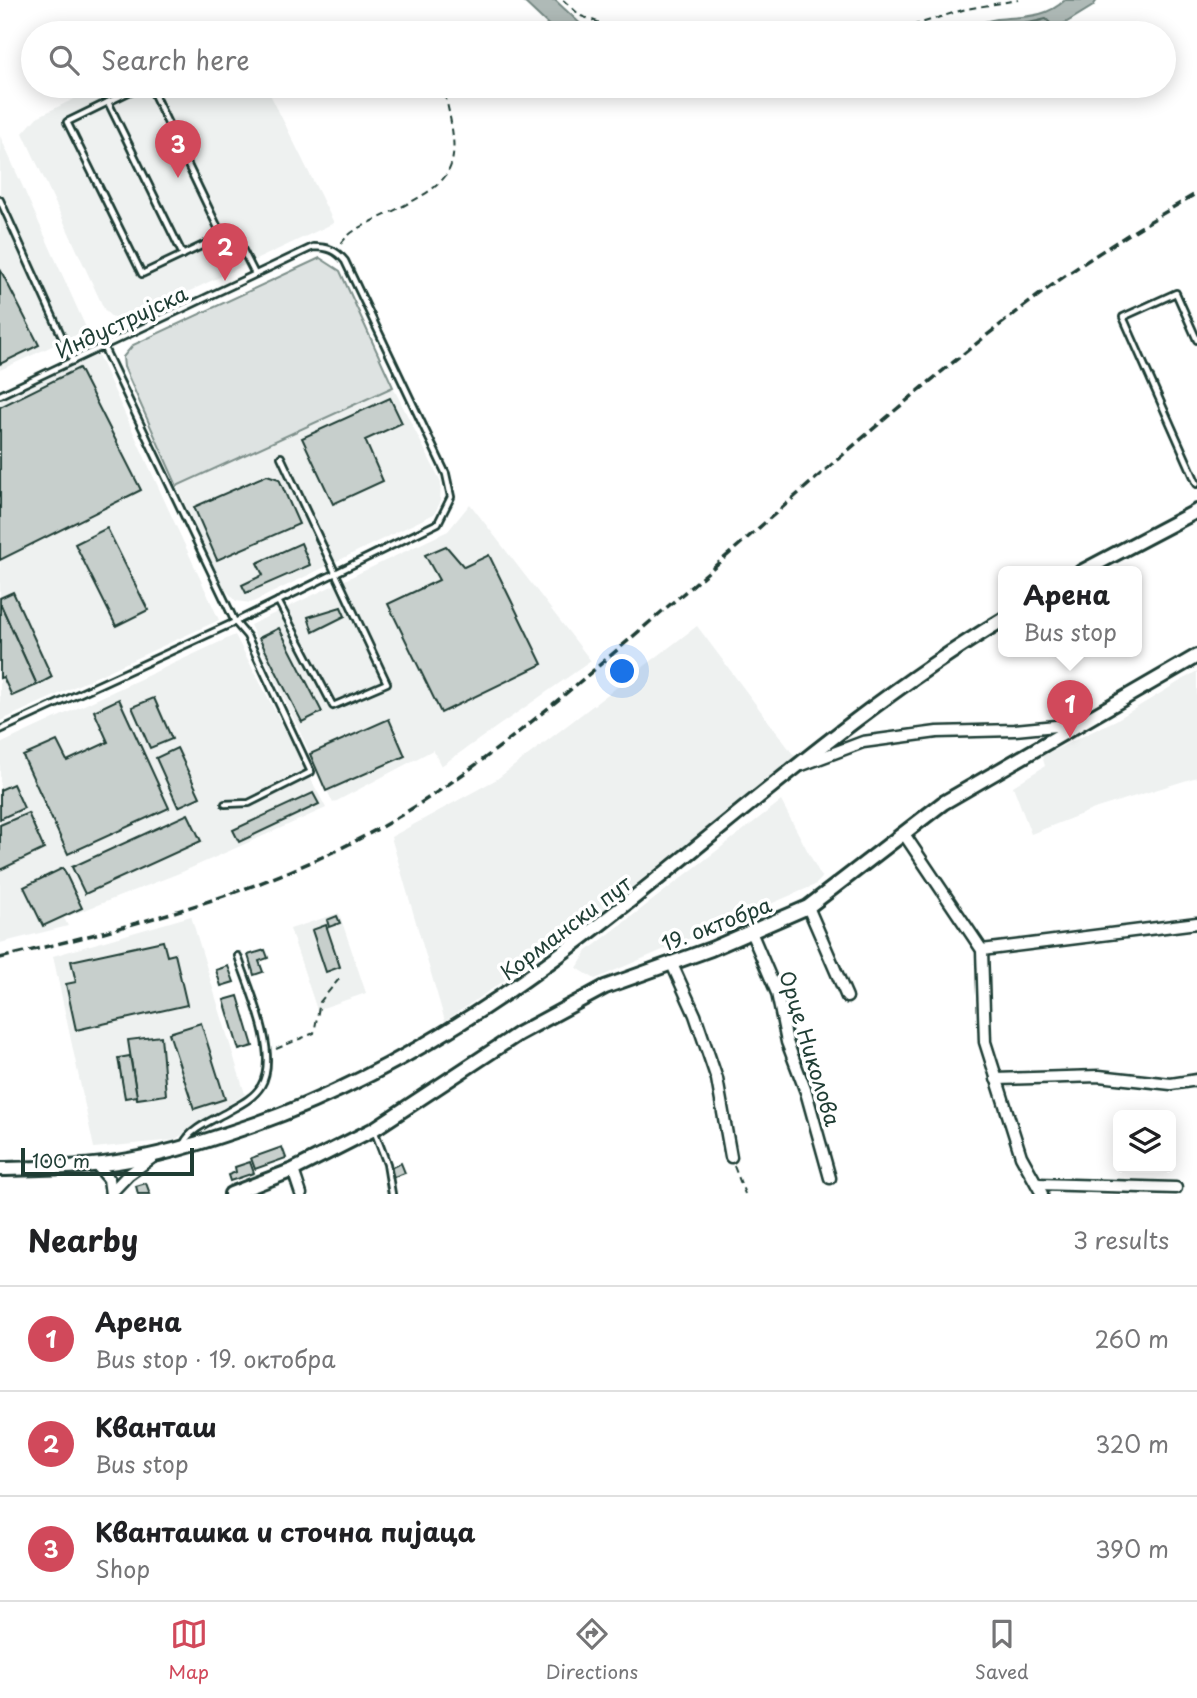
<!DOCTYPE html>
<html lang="en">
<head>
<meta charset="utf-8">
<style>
	:root { --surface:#fff; --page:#f2f2f2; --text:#202124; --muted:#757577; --line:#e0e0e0; --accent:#d1495b }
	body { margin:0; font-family:"Playpen Sans",sans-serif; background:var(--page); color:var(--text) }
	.controls { position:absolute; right:21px; bottom:21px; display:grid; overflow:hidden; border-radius:10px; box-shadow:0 4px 18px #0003 }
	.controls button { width:63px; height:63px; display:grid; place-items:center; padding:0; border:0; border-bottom:2px solid var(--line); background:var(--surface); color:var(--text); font:35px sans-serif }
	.scale { position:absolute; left:21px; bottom:18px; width:173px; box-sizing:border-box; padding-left:7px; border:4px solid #1f3d34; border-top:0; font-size:19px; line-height:24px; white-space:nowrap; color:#1f3d34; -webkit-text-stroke:5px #fff; paint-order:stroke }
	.you { position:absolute; left:623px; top:672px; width:24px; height:24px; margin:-18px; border:5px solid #fff; border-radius:50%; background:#1a73e8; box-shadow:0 0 0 10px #1a73e833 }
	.badge { display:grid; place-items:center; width:46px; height:46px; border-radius:50%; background:var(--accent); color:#fff; font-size:23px; font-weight:700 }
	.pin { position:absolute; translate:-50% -58px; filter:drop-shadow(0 2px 4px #0008) }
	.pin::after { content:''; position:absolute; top:37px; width:24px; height:21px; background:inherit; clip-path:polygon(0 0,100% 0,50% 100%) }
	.popup { position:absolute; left:998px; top:566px; width:144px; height:91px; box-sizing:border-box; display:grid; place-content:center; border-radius:10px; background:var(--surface); filter:drop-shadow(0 2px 5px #0005); font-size:23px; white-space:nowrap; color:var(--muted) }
	.popup b { font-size:26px; color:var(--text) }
	.popup::after { content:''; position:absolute; left:50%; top:100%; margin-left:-14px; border:14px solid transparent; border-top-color:var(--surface) }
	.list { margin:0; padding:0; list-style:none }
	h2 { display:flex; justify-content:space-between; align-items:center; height:91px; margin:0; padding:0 28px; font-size:30px }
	h2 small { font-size:23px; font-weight:400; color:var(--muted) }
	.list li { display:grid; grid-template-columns:46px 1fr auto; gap:21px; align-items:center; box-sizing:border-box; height:105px; padding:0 28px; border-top:2px solid var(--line) }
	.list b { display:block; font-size:26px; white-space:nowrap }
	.list p { margin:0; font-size:23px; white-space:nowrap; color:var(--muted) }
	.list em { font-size:23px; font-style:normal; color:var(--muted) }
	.icon { flex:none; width:38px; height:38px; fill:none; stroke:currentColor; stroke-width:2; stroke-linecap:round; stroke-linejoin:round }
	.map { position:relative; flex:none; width:1197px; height:1194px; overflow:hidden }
	.search { position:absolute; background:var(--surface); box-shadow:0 4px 18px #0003; left:21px; right:21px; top:21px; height:77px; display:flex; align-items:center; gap:18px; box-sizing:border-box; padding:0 24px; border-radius:38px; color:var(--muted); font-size:26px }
	.sheet { height:406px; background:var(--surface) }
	nav { display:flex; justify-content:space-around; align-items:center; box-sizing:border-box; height:98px; border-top:2px solid var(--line); background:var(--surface); font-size:19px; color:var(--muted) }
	nav a { display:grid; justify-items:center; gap:4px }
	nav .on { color:var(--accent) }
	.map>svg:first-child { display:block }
</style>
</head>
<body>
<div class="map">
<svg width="1197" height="1194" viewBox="0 0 1197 1194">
	<rect width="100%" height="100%" fill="#fff"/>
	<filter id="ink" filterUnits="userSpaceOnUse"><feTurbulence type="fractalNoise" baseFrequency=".0143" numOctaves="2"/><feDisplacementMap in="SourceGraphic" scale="14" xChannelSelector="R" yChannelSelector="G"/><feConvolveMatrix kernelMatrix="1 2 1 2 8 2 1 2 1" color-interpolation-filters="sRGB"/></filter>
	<g filter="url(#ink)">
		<!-- built -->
		<g fill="#eef1f0">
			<path d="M101,86H266L334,223L126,321L113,318L105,311L23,133L37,117Z"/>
			<path d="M0,136L87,330L0,370Z"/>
			<path d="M98,355L219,620L0,721V400Z"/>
			<path d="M393,387L441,482L440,503L434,514L251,603L236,601L224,588L177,486Z"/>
			<path d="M470,504L591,661L441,766L433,750L333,803L250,625L448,531Z"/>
			<path d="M697,626L796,758L564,940L445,1021L391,837L497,779Z"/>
			<path d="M235,635L326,808L182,872L64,918L68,926L0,943V744Z"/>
			<path d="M1197,671V777L1097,808L1031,834L1013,786L1045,766L1042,756L1116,720Z"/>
			<path d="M781,801L822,878L815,885L595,979L577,968L587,951Z"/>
			<path d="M339,913L366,993L317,1010L290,929Z"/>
			<path d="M191,916L245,1094L174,1140L94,1148L53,956Z"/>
		</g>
		<!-- green -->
		<path fill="#dee3e2" stroke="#7e908b" stroke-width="2" d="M320,258L340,271L393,387L177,486L124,367L123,357L133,345Z"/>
		<!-- water -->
		<g fill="#afbab7" stroke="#758883" stroke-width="2">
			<path d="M522,0H555L587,30L595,33H557Z"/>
			<path d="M1065,0H1097L1093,6L1049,33H954C968,28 982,21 997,19C1022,16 1045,19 1065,0Z"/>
		</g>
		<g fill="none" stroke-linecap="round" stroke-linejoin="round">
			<!-- shore -->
			<path stroke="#596f68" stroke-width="2" d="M974,33C998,25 1022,26 1046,19L1050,23L1047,33"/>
		</g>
		<!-- building -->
		<g fill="#c7cfcc" stroke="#1f3d34" stroke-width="2">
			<path d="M0,269L39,345L0,364Z"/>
			<path d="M79,368L141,490L0,560V407Z"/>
			<path d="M390,398L402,423L365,440L383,481L333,504L302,438Z"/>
			<path d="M267,475L279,479L299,524L217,560L194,507Z"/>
			<path d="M107,528L148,610L116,626L75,544Z"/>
			<path d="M301,543L310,565L246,593L242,585L263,575L257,563Z"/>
			<path d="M446,546L464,567L489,555L542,664L441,713L388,604L439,580L425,555Z"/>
			<path d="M13,592L52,677L37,685L0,603V598Z"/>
			<path d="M0,603L37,685L12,696L3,677L0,678Z"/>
			<path d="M341,607L345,616L313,632L308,617Z"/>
			<path d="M279,628L322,712L302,722L259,638Z"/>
			<path d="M154,698L172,739L150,748L132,707Z"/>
			<path d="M119,699L169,808L68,854L23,756L57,741L67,761L108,742L94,711Z"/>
			<path d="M389,719L405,756L326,791L310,754Z"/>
			<path d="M177,748L200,797L178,807L156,758Z"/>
			<path d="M13,784L24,808L0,819V790Z"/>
			<path d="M313,793L319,804L239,842L233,830Z"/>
			<path d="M28,813L44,849L0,870V825Z"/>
			<path d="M188,814L201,841L85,894L72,867Z"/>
			<path d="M63,868L82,908L43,926L24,887Z"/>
			<path d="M337,916L340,923L329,927L327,920Z"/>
			<path d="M326,925L340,967L326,972L312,930Z"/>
			<path d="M163,941L167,956L175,954L187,1005L76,1030L66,984L76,982L71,961Z"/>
			<path d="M265,950L268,958L259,961L263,972L254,975L248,955Z"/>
			<path d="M228,966L234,982L221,986L216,970Z"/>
			<path d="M238,996L253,1046L239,1050L224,1000Z"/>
			<path d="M201,1023L225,1099L194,1109L169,1033Z"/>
			<path d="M161,1036L166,1095L137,1099L128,1040Z"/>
			<path d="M130,1056L137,1096L125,1098L118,1058Z"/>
			<path d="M282,1147L286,1158L255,1169L251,1158Z"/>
			<path d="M250,1162L254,1173L230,1181L228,1175L236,1172L235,1167Z"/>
			<path d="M401,1163L405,1173L394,1177L390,1168Z"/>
			<path d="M146,1183L150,1194H138L136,1186Z"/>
		</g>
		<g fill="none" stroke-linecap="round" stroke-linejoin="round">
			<!-- service casing -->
			<g stroke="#1f3d34" stroke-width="10">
				<g id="service">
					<path d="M141,86L67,122L142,274L233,231L255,274"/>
					<path d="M150,86L222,236"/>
					<path d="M108,102L183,255"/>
					<path d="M0,200L73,361"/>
					<path d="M1197,340L1176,293L1123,317L1197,484"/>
					<path d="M104,348L235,622L247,636L311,772L249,803L225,804"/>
					<path d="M0,395L313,247C328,247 336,250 345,261L446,474L451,497L438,523L235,622L0,730"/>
					<path d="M278,601L333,706L387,683L281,457"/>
					<path d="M374,1130L387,1164L392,1194"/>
					<path d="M184,1143C190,1129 213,1120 227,1112C239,1105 253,1099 261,1086C280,1054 249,989 238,956"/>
				</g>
			</g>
			<!-- minor casing -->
			<g stroke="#1f3d34" stroke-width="15">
				<g id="minor">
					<path d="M802,765L863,742L937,732L1015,730L1076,724"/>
					<path d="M904,834L982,950L985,1042L1021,1156L1042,1194"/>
					<path d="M808,907L847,997"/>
					<path d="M751,932L777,993L787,1042L806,1092L830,1178"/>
					<path d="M982,950L1197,923"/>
					<path d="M671,962L695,1015L717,1079L731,1157"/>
					<path d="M996,1079L1099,1076L1171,1084L1197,1080"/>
					<path d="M96,1164L109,1179L111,1194"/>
					<path d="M293,1170L301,1194"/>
					<path d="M1038,1184L1176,1188"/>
					<path d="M111,1193L128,1175L153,1157"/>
				</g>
			</g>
			<!-- tertiary casing -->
			<g stroke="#1f3d34" stroke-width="18">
				<g id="tertiary">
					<path d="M1081,572L1197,511"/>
					<path d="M0,1169C42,1168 87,1168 129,1160C171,1153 212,1139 253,1125C551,1020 740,777 1004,619"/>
					<path d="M231,1194L293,1170L374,1129L518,1034L605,987L711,949L808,907L943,803L1197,656"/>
				</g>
			</g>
			<!-- path -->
			<g stroke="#1f3d34" stroke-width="2" stroke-dasharray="7 5" stroke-linecap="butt">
				<path d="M563,0L581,16L628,33"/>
				<path d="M889,33L966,9L1018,0"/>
				<path d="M341,244C349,231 362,227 375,220C457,180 465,176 443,86"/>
				<path d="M276,1049L314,1033L320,1002L339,979"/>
				<path d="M734,1166L745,1194"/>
			</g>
			<!-- service -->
			<use href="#service" stroke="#fff" stroke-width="4.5"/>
			<!-- minor -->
			<use href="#minor" stroke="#fff" stroke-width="10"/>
			<!-- tertiary -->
			<use href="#tertiary" stroke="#fff" stroke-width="12"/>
			<!-- rail -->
			<path stroke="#1f3d34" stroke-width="3.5" stroke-dasharray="10 5" stroke-linecap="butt" d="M0,958C144,923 293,886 419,804C512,744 594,669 679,597C798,495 914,389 1039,295C1089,257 1144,225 1197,193"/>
		</g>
	</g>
	<g text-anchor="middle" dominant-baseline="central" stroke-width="7" stroke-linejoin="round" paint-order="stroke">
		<!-- street labels -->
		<g font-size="21" fill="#1f3d34" stroke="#fff">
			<text transform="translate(121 321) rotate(-25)">Индустријска</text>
			<text transform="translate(716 923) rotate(-21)">19. октобра</text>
			<text transform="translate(565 927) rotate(-37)">Кормански пут</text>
			<text transform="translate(811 1048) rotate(73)">Орце Николова</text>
		</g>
	</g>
</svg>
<div class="controls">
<button><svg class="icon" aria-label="layers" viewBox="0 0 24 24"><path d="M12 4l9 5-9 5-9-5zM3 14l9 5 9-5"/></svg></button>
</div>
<div class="scale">100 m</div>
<div class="you"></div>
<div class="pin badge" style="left:1070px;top:738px">1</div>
<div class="popup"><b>Арена</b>Bus stop</div>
<div class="pin badge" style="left:225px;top:281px">2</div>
<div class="pin badge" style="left:178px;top:178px">3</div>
<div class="search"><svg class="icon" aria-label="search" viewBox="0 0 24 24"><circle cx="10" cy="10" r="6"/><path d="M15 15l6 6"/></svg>Search here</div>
</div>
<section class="sheet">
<h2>Nearby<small>3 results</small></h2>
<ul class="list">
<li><span class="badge">1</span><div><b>Арена</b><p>Bus stop · 19. октобра</p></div><em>260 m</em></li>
<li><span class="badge">2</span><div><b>Кванташ</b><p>Bus stop</p></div><em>320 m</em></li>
<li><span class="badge">3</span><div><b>Кванташка и сточна пијаца</b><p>Shop</p></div><em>390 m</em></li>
</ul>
</section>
<nav>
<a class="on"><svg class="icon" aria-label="map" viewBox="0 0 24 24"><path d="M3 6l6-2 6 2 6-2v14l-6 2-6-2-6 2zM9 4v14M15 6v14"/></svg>Map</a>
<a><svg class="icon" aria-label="directions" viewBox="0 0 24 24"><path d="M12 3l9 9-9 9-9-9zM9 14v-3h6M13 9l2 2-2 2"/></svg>Directions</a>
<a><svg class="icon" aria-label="saved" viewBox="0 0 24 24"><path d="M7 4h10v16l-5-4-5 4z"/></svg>Saved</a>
</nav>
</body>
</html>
